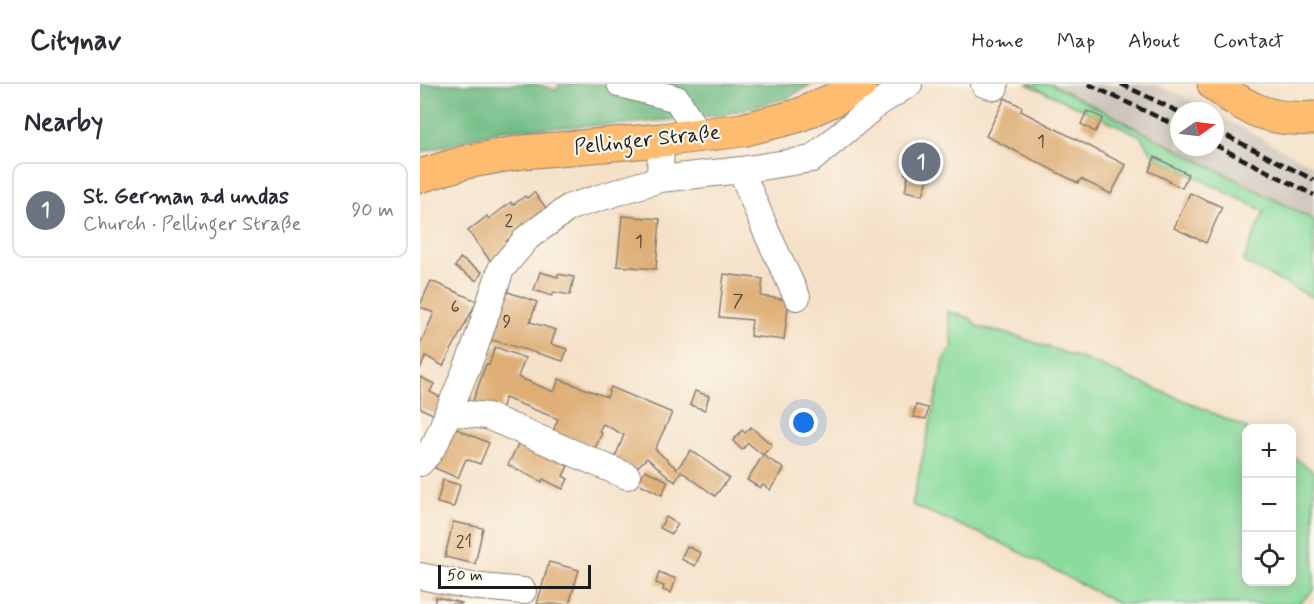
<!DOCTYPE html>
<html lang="en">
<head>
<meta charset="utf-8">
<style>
	:root { --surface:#fff; --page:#f7f7f7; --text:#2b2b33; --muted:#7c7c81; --line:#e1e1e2; --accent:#d1495b }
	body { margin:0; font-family:Mynerve,sans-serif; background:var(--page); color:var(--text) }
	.controls { position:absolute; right:18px; bottom:18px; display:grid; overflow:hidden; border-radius:12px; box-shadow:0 3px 15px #0003 }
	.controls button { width:54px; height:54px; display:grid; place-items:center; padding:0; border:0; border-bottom:2px solid var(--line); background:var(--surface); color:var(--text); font:30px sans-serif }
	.compass { position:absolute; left:750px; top:18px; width:54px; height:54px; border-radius:50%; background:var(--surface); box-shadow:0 3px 15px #0003; rotate:76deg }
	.scale { position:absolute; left:18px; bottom:15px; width:153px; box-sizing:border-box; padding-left:6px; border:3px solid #1c1c1c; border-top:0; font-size:16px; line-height:21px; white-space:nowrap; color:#1c1c1c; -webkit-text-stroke:4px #fbf7ec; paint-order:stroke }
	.you { position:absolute; left:384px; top:339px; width:21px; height:21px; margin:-15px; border:4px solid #fff; border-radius:50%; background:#1a73e8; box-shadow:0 0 0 9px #1a73e833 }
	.badge { display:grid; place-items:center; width:39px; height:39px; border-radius:50%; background:var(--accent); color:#fff; font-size:20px; font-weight:700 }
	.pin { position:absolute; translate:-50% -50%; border:3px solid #fff; box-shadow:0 2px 6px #0006 }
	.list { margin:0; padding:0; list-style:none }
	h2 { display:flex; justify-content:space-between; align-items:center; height:78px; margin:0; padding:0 24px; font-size:26px }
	h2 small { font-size:20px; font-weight:400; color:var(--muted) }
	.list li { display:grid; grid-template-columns:39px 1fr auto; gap:18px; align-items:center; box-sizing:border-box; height:96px; margin:0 12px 12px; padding:0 12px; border:2px solid var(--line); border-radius:12px }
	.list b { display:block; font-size:22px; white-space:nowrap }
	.list p { margin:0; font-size:20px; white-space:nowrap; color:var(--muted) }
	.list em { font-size:20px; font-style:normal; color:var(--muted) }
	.icon { flex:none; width:33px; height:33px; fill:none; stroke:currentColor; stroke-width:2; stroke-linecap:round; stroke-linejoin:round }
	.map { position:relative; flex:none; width:894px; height:520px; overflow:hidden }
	header { display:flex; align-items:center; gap:36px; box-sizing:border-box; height:84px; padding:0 30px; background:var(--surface); border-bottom:2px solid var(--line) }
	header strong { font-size:28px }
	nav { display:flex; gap:33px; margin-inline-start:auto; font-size:21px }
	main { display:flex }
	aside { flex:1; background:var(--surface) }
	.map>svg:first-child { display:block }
</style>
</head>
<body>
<header>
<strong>Citynav</strong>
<nav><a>Home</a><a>Map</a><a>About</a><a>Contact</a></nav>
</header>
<main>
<aside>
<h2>Nearby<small></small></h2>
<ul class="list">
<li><span class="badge" style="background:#6b7280">1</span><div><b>St. German ad undas</b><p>Church · Pellinger Straße</p></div><em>90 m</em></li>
</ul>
</aside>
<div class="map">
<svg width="894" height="520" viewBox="0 0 894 520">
	<rect width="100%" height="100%" fill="#fbf7ec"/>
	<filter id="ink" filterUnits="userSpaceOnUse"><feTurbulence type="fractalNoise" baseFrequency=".0167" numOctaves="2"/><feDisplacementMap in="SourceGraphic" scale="12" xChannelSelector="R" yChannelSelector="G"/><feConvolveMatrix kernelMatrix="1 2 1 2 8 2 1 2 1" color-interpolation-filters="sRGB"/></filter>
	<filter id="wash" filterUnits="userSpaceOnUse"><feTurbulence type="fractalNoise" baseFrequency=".008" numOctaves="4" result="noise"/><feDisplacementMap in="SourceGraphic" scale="24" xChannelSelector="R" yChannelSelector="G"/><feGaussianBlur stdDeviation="1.35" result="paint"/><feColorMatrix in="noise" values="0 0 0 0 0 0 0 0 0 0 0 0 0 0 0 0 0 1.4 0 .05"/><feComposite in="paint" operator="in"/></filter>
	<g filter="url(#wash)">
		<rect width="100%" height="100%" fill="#f5e1c8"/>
		<!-- industrial -->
		<path fill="#ccc2b9" d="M631,0H734L760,11L790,27H759V63H795V30L894,82V136Z"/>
		<!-- green -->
		<g fill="#8adb9c" stroke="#537c5c" stroke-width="1.5">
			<path d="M607,0H631L894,136V214L823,178L844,127L735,73L719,51Z"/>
			<path d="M527,227L550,234L558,243L596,252L671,278L763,316L827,344L826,498H872V372L894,388V506L878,520H699L578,457L492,421L525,272L533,263Z"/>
		</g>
		<!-- forest -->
		<path fill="#6fbb84" stroke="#466c50" stroke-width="1.5" d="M0,0H116L137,6L139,0H391L368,14L302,31L206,40L83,46L0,69Z"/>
		<g id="blocks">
			<!-- building -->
			<g fill="#deae76">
				<path d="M585,14L602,23L601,27L706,81L691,110L661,95L658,99L566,52Z"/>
				<path d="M667,27L683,34L675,48L661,40Z"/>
				<path d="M491,61L519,66L512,95H508L503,111L485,107L488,92L485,90Z"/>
				<path d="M735,73L768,90L762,104L749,98L750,97L729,87Z"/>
				<path d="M114,108L127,125L86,157L91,163L71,178L48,147L67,132L69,135L91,118L93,121L105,112L107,114Z"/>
				<path d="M770,109L802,123L786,159L754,144Z"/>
				<path d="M202,132L240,135L236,185L197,182Z"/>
				<path d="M40,174L62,188L57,197L35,183Z"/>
				<path d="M120,188L138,193V190L154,193L150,211L134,208L132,212L114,206Z"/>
				<path d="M304,190L343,195L341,212L369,216L364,256L330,252L332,236L299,233Z"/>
				<path d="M11,197L57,217L23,282L6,272L0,285V261L14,229L0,223V221Z"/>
				<path d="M85,207L117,218L110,238L136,246L131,260L147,265L143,277L69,255Z"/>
				<path d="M75,263L105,274L98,293L134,308L139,295L187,313L191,303L252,329L235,365L257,385L271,366L309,394L295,412L261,387L255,398L227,374L213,387L193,378L204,351L183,340L179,347L182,349L171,372L129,357L138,335L85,314L80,327L53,317L66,280L69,281Z"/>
				<path d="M0,293L14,300L10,308L24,315L17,332L0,324Z"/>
				<path d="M275,307L289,312L285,326L270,321Z"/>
				<path d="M496,321L508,324L506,335L493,333Z"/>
				<path d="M32,343L69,359L60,380L46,375L38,394L15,384Z"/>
				<path d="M331,343L352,361L343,371L328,359L322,366L313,357L322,346L325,349Z"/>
				<path d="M99,358L148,382L143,392L148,395L143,405L123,395L122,398L88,381Z"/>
				<path d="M343,371L364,385L350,406L343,401L340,404L327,396Z"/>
				<path d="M225,386L248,397L242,411L218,399Z"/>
				<path d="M23,396L40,401L34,423L17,419Z"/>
				<path d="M246,433L258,440L252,450L240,444Z"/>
				<path d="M33,438L63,444L55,480L25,473Z"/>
				<path d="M267,462L281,469L275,482L261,475Z"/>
				<path d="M129,478L159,486L149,520H117Z"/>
				<path d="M239,488L256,495L251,509L243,506L244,502L236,499Z"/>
				<path d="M16,513L42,519L41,520H14Z"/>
			</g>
		</g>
	</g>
	<g filter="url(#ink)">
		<use href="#blocks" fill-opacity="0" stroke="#887e72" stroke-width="1.5"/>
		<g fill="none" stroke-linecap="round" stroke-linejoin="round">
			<!-- minor casing -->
			<g stroke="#887e72" stroke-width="28">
				<g id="minor">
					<path d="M200,0L257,15L278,51"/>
					<path d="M564,0L575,3"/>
					<path d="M321,86L392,75L457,20L489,0"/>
					<path d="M240,95L321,86L346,147L377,213"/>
					<path d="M28,328L67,332L207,392"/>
					<path d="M0,379L9,369L16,358L54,266L81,185L108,153L150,123L240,95L241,56"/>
					<path d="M0,492L51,502L103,507"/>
				</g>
			</g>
			<!-- major casing -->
			<g stroke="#887e72" stroke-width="35">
				<g id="major">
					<path d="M794,0C827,26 851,37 894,34"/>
					<path d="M0,92L46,78L103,68L241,56L322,46L377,32L413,16L440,0"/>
				</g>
			</g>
			<!-- minor -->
			<use href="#minor" stroke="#fff" stroke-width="26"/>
			<!-- major -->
			<use href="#major" stroke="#fdbc70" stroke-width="33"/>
			<!-- rail -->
			<g stroke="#1c1c1c" stroke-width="4.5" stroke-dasharray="9 4.5" stroke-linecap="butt">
				<path d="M668,0L759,43"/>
				<path d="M701,0L759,28"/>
				<path d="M795,46L894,96"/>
				<path d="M795,61L894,111"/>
			</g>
		</g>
	</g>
	<g text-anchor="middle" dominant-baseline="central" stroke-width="4.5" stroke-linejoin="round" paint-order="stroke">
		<!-- number labels -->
		<g font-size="18" fill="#4c4032">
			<text x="621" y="58">1</text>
			<text x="89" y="137">2</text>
			<text x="219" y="158">1</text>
			<text x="318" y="217">7</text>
			<text x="35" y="223">6</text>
			<text x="87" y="238">9</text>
			<text x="44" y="458">21</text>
		</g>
		<!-- street labels -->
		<g font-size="21" fill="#1c1c1c" stroke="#fbf7ec">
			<text transform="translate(227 56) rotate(-6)">Pellinger Straße</text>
		</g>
	</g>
</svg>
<div class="controls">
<button>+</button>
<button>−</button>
<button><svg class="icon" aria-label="locate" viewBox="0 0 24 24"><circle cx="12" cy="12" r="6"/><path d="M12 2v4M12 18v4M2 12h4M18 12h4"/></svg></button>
</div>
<svg class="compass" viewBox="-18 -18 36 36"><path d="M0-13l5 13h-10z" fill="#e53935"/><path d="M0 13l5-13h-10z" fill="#7c7c81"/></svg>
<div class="scale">50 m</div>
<div class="you"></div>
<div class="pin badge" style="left:501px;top:78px;background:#6b7280">1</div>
</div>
</main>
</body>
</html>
